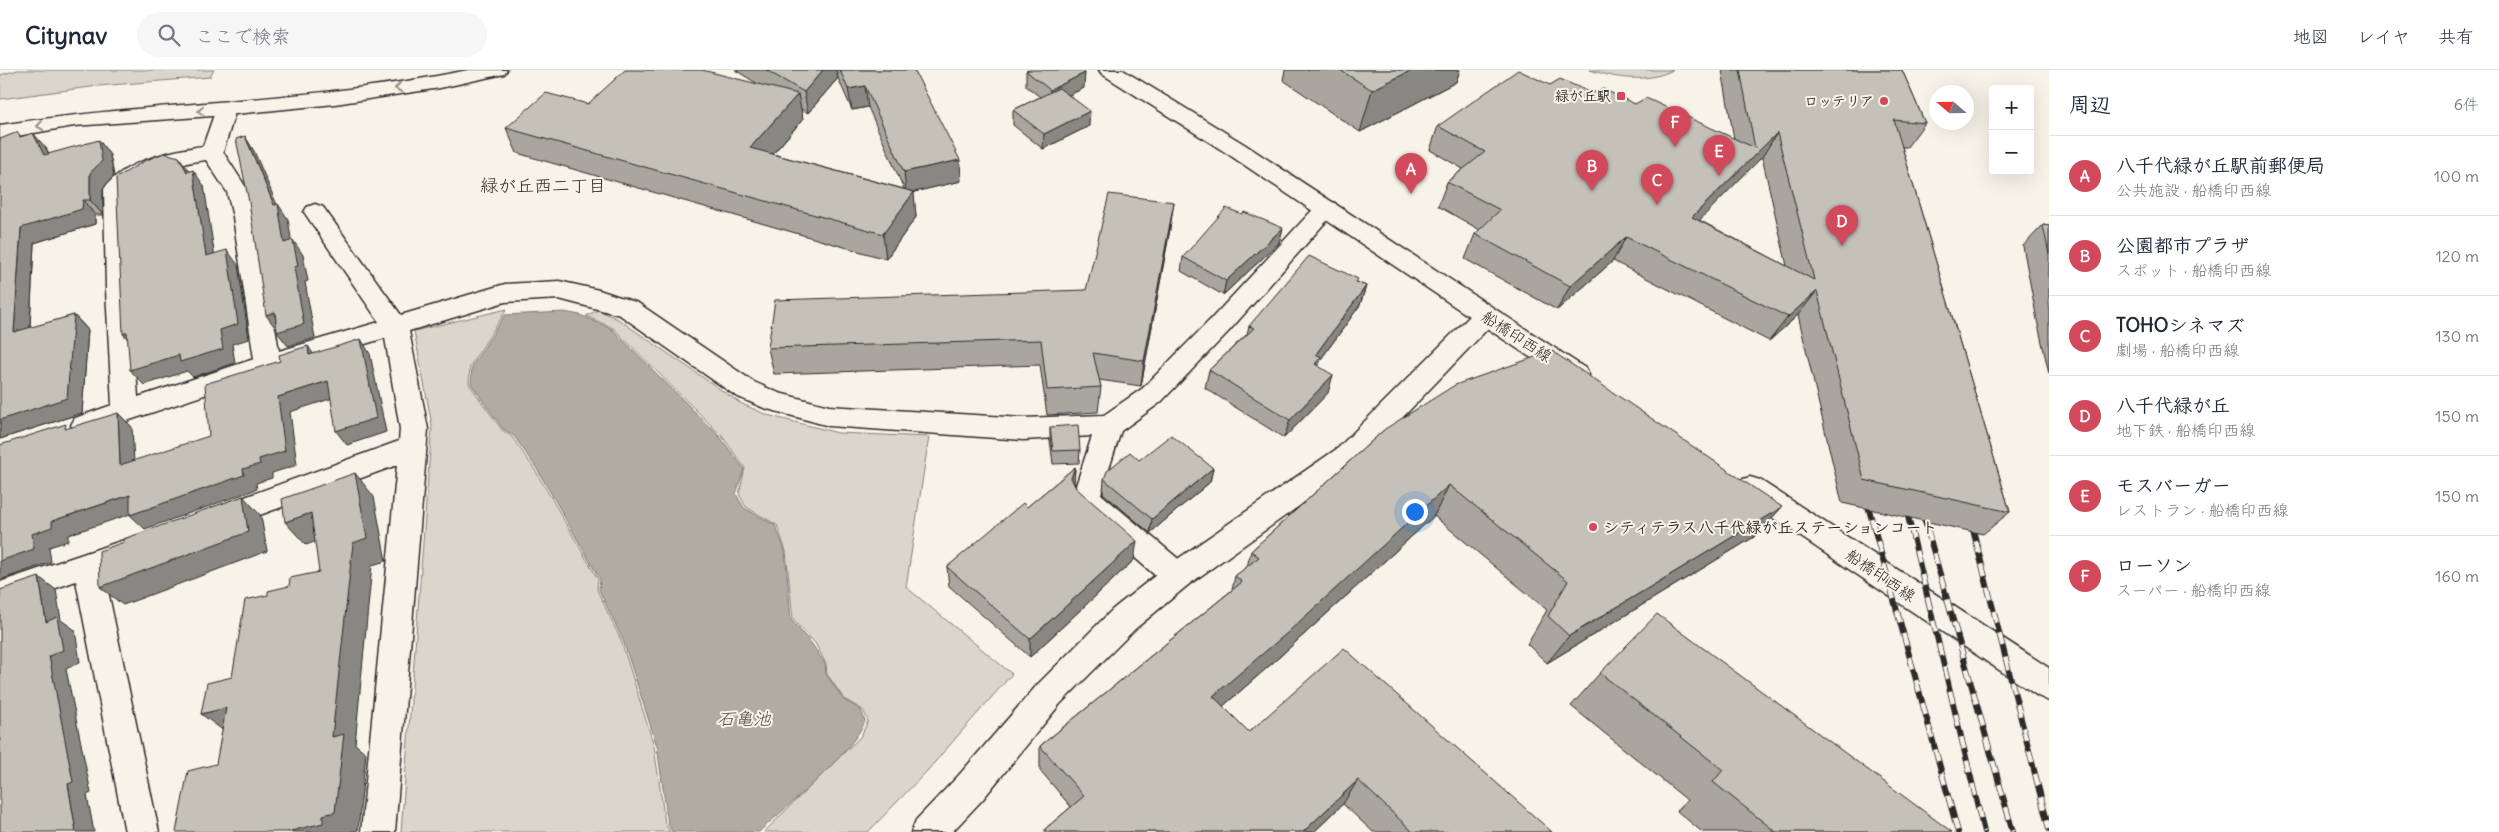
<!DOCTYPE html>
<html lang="ja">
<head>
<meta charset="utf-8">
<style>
	:root { --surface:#fff; --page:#f6f6f7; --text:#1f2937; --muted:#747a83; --line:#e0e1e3; --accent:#d1495b }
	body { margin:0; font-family:Delius,"Klee One",sans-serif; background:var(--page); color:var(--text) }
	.controls { position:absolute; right:15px; top:15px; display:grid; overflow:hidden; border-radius:5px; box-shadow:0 5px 20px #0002 }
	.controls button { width:45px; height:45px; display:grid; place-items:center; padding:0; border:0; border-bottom:1px solid var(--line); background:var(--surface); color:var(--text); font:25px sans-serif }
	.compass { position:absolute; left:1929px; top:15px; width:45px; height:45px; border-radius:50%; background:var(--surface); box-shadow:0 5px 20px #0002; rotate:290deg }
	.you { position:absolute; left:1414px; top:441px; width:18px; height:18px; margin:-12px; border:4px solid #fff; border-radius:50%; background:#1a73e8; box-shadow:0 0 0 8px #1a73e833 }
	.badge { display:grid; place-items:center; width:32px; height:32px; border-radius:50%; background:var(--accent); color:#fff; font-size:16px; font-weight:700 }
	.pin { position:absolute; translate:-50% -41px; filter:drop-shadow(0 1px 2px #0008) }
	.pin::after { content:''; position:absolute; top:26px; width:18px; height:15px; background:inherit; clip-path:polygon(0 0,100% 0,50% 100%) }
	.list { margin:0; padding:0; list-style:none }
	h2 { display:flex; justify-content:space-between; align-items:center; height:65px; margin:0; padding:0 20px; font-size:21px }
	h2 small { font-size:16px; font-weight:400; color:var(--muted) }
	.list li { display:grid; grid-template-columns:32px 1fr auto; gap:15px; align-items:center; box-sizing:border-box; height:80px; padding:0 20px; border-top:1px solid var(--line) }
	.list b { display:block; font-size:19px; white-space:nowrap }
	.list p { margin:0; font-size:16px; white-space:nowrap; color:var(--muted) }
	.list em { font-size:16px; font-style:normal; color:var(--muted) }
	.icon { flex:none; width:28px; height:28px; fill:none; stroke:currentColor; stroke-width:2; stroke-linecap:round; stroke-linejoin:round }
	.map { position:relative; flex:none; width:2049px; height:762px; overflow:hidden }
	header { display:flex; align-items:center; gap:30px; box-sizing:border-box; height:70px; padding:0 25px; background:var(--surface); border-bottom:1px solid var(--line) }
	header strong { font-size:24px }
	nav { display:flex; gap:28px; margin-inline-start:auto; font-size:18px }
	.search { width:350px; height:45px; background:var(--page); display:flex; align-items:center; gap:12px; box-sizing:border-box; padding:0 18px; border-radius:28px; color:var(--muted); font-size:19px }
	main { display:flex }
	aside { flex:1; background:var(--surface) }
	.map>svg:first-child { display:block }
</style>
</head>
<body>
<header>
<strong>Citynav</strong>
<div class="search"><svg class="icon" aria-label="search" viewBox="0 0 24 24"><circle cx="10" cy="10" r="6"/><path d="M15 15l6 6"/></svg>ここで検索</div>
<nav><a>地図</a><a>レイヤ</a><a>共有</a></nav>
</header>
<main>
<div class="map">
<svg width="2049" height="762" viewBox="0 0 2049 762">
	<rect width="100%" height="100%" fill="#f7f3e8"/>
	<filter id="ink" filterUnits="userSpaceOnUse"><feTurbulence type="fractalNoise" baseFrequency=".02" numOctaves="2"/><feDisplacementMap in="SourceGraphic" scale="10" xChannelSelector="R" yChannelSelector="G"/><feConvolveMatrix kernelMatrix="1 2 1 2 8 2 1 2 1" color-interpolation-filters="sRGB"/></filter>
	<g filter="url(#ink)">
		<!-- green -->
		<g fill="#dad6cc" stroke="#82807c">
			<path d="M18,0H214L210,7L98,16L0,29V5Z"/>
			<path d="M1590,0H1673C1647,13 1617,9 1590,0Z"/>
			<path d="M507,239L470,296L469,314L502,360L512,367L535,400L598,509L597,520L621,570L654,676L665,753L670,762H401L432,355L414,261Z"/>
			<path d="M598,240L618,249L740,333L767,345L838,363L929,367L906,517L1012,604L927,701L868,762H764L861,666L868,651L863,640L844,629L827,604L826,594L815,573L793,550L786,481L777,455L746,437L739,424L745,398L722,366L613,258L586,246Z"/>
		</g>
		<!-- water -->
		<path fill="#afaca4" stroke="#7a7874" d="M564,242L580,245L612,259L720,367L744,399L736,424L744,438L775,455L785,481L791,550L812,574L825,594L826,604L844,630L861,640L865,651C851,685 788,735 759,762H672L668,754L657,676L623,570L599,520L600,509L537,399L514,366L503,359L471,314L472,296L505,245Z"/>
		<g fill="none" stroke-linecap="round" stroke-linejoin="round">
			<!-- minor casing -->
			<g stroke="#2b2b2b" stroke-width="3">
				<g id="minor">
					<path d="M226,33L233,35L236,39L223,82L249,122L257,147L279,281L379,252L304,142L307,137L315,134L323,137L401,245L505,214L559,211L599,220L638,233L754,312L779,323L829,336L1023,348L1104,345L1143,318L1212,248L1319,133L1327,131L1335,133L1338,138L1230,260L1161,332L1121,361L1101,424L1188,497L1192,506L1188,515L1177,519L1166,515L1076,436L1072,428L1092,366L1023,370L829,356L764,338L736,326L620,245L559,229L505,232L409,261L428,359L395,762H361L397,395L216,461L206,457L202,449L206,441L399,371L400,359L385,268L276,301L85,365L75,362L71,355L75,348L112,335L106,220L104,119C121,92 173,80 203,76L216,39L219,35ZM206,90L227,122L233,147L254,289L138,327L130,220L126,122C151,103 176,93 206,90Z"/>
					<path d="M133,467L143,470L148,479L143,488L104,502L159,762H125L76,511L0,538V512Z"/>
				</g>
			</g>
			<!-- tertiary casing -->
			<g stroke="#2b2b2b" stroke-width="3">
				<g id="tertiary">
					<path d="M468,0H507L504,4L440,18L335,34L226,45L74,56L0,69V55C155,31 314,32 468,0Z"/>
					<path d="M1485,237L1494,240L1497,246L1494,252L1358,394L1188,515L1135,559L1060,634L983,729L952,762H911L916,750L959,705L1038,614L1113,539L1166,497L1338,378L1476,240Z"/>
				</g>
			</g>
			<!-- primary casing -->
			<g stroke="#2b2b2b" stroke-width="3">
				<g id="primary">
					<path d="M1099,0H1123L1244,74L1585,298L1589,305L1585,312L1576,315L1567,312L1228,84L1102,4Z"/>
					<path d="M1750,407L1760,410L2049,598V631L2038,626L1740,426L1736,418L1740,410Z"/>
				</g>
			</g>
			<!-- minor -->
			<use href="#minor" fill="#f7f3e8" fill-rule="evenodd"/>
			<!-- tertiary -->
			<use href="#tertiary" fill="#f7f3e8" fill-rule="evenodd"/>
			<!-- primary -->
			<use href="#primary" fill="#f7f3e8" fill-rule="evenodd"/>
			<!-- rail casing -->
			<g stroke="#2b2b2b" stroke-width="6">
				<g id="rail">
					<path d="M1865,425L1958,762"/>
					<path d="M1905,434L1984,762"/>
					<path d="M1921,437L2013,762"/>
					<path d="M1970,448L2049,759"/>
				</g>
			</g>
			<!-- rail -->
			<use href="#rail" stroke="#f7f3e8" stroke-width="4.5" stroke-dasharray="12" stroke-linecap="butt"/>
		</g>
		<!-- wall -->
		<g fill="#a9a69f" stroke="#2b2b2b" fill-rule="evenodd">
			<path d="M735,0H914L961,111L913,122L916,147L886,189L517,83L506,58L588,34L758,14ZM838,8L852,40L868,37L904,119L773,84L803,49L801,39L808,43Z"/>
			<path d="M1285,0H1460L1456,12L1360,62L1283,10Z"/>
			<path d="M1722,0H1902L1925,53L1907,77H1902L2010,442L1983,464L1842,433L1798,245L1769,271L1613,191L1557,240L1465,189L1475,164L1480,160L1438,136L1447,112L1463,99L1430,80L1438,56L1550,15L1592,23L1635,34L1734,69ZM1762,87L1787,196L1699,150Z"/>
			<path d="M1026,1L1084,18L1069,25L1089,56L1043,79L1013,55V40L1040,27L1026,16Z"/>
			<path d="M22,67L46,78L49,84L110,85L114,106L103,118V145H95V154L34,173L30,258L74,245L88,260L82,343L0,369Z"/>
			<path d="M2043,155L2049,156V304L2037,250L2023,176Z"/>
			<path d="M1283,158L1279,173L1223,225L1181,201L1183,187Z"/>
			<path d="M1170,159L1141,316L1099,310L1101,317L1098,342L1047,345L1040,295L774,304L768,278L1086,220Z"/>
			<path d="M1357,212L1366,216L1360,235L1321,289L1318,296L1328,323L1284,368L1205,318L1209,300L1247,264L1249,256Z"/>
			<path d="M1050,357L1080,380L1079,393L1053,394L1050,370Z"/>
			<path d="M1385,359L1782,437L1754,467L1547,593L1527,574L1547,540L1434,446L1276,590L1223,636L1249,662L1552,762H1373L1343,734L1314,762H1045V759L1071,737L1040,700V676L1232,520L1235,506L1247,497L1251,481Z"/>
			<path d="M1139,390L1213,398L1210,412L1150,463L1103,423L1104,409Z"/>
			<path d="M1075,397L1074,413L1076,418L1134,490L1030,587L949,516L947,497L1027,437Z"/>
			<path d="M1600,603L1952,762H1702L1677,741L1687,730L1571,636Z"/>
		</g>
		<!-- shaded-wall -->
		<g fill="#898782" stroke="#2b2b2b">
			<path d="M823,0H836L838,8L808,43L804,22Z"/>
			<path d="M1412,0H1460L1456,12L1360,62L1372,20Z"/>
			<path d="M1085,3L1084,18L1050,34V20Z"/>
			<path d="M865,16L868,37L852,40L848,19Z"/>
			<path d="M798,24L803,49L756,103L750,78Z"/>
			<path d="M1090,41L1089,56L1043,79L1044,64Z"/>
			<path d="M33,63L46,78L56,100L44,85Z"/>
			<path d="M1777,63L1762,87L1678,172L1692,147Z"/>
			<path d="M245,66L254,81L278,137V134L288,149L294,187L284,173L274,135Z"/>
			<path d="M99,70L110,85L114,106L103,118V145L90,130V103Z"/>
			<path d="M179,87L190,102L193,100L204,116L217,201L206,186L187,102Z"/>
			<path d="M960,90L961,111L906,124L904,102Z"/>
			<path d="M914,122L916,147L886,189L883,164Z"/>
			<path d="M83,130L95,145V154L34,173L29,277L14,262L21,158Z"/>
			<path d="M1174,132L1170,159L1141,316L1144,291Z"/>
			<path d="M1283,158L1279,173L1223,225L1226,211Z"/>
			<path d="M1626,167L1613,191L1557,240L1570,216Z"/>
			<path d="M293,170L303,185L308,211L305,212L315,268L288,276L277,262Z"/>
			<path d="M227,180L238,195L249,269L232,274L235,293L193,307L187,301L144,315L130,300Z"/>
			<path d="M1366,216L1360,235L1321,289L1316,305V284Z"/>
			<path d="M1817,221L1798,245L1769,271L1788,247Z"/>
			<path d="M275,242L277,260L266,245Z"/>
			<path d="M74,245L88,260L82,343L0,369V350Z"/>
			<path d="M127,262L136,278L123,264Z"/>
			<path d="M361,269L370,284L386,362L347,375L336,361Z"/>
			<path d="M308,276L318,291L309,285Z"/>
			<path d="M1333,305L1328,323L1284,368L1290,350Z"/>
			<path d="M328,311L339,326L290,342L297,395L272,403V408L256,413L257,419L145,459L130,445L243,399L259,389L278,327Z"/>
			<path d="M118,343L132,357L135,409L120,395Z"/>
			<path d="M1075,397L1074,417L1071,408Z"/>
			<path d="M1213,398L1210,412L1150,463L1152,449Z"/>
			<path d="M355,403L374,427L386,491L372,495L355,674L366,683L358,760L349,762H288L323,745L332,667Z"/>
			<path d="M1449,415L1434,446L1276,590L1205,652L1213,626Z"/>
			<path d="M130,425L145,439L68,465V471L49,477L51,492L0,510V491L32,464L52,451Z"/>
			<path d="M243,426L261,446L267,481L123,535L100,517Z"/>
			<path d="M1782,437L1754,467L1547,593L1569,566Z"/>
			<path d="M311,443L331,466L306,475L285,452Z"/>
			<path d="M1137,471L1134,490L1030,587V569Z"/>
			<path d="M39,507L56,520L61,550L75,560L80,592L66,599L91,723L87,725L94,762H76L68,714L49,586L46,552Z"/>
			<path d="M226,638L228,664L201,644Z"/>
			<path d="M1358,710L1343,734L1314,762H1303Z"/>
		</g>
		<!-- building -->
		<g fill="#c4c1b9" stroke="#2b2b2b" fill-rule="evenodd">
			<path d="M625,0H702L798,24L750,78L914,122L883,164L506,58L546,23L588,34Z"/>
			<path d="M766,0H823L804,22Z"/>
			<path d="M840,0H914L960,90L904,102L865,16L848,19Z"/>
			<path d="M1029,0H1080L1085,3L1050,20L1026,1Z"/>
			<path d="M1340,0H1412L1372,20Z"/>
			<path d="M1518,0L1550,15L1560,9L1592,23L1603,19L1635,34L1646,28L1755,78L1740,0H1902L1925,53L1894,50L2010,442L1864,410L1817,221L1788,247L1626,167L1570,216L1475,164L1500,140L1447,112L1485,82L1438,56ZM1777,63L1812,201L1814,210L1692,147Z"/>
			<path d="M1059,18L1090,41L1044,64L1013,40Z"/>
			<path d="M18,62L20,67L33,63L44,85L99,70L102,91L90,103V130H83L82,139L21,158L14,262L74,245L67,328L0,350V69Z"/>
			<path d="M245,66L274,135L278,134L284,173L293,170L298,196L294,197L304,254L277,262L275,242L266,245L249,132L236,69Z"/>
			<path d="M164,83L179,87L187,102L193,100L206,186L227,180L238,254L220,260L223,279L180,292L179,285L130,300L127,262L123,264L116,108L144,91Z"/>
			<path d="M1109,124L1174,132L1144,291L1093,283L1101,317L1047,320L1041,270L768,278L775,230L1086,220Z"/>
			<path d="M1226,138L1242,144L1244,142L1283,158L1226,211L1183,187Z"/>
			<path d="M2043,155L2049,156V184Z"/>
			<path d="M1309,186L1358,209L1356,212L1366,216L1316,284L1321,287L1315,294L1333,305L1290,350L1209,300L1254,258L1249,256Z"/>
			<path d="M361,269L376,348L336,361L328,311L278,327L285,381L259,389L260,394L243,399L244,405L130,445V425L52,451V457L32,464L34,479L0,491V375L66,354L65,359L118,343L120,395L209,366L205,314L280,291L279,285L308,276L309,285Z"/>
			<path d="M1552,281L1782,437L1569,566L1548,546L1568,511L1449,415L1287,563L1213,626L1249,662L1344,578L1552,762H1413L1358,710L1303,762H1047L1045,759L1084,726L1040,676L1242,512L1235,506L1259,487L1251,481L1385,359L1455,315Z"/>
			<path d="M1078,355L1080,380L1053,381L1050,357Z"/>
			<path d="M1171,365L1213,398L1152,449L1104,409L1107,401L1130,382L1139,390Z"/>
			<path d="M1075,397L1071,408L1076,418L1137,471L1030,569L947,497L1023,433L1027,437Z"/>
			<path d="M355,403L367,468L353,473L332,667L344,664L335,742L323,745V753L287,762H176L188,701L216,694L226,638L201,644L207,613L232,607L245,530L268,525V521L289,516L290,508L319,502L311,443L285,452L282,429Z"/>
			<path d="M243,426L248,462L100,517L99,481L124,472V469Z"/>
			<path d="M39,507L46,552L57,547L63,580L49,586L73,712L68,714L76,762H0V520Z"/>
			<path d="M1657,544L1952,762H1776L1713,712L1723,700L1600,603Z"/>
		</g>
		<!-- one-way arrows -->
		<defs><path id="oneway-chevron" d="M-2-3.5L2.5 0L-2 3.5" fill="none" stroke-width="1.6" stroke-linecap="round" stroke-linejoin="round" transform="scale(1.25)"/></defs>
		<g stroke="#918f8a">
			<use href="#oneway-chevron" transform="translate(398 18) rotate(171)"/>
			<use href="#oneway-chevron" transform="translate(201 41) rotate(176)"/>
			<use href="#oneway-chevron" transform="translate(40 56) rotate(171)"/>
		</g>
	</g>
	<!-- markers -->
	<g fill="#d1495b" stroke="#f7f3e8" stroke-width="2">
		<rect x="1616" y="21" width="10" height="10" rx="2.5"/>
		<circle cx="1884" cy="31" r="5"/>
		<circle cx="1593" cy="457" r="5"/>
	</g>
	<g text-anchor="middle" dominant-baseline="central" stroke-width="4" stroke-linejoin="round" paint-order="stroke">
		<!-- far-poi labels -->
		<g font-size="14" font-weight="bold" fill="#2b2b2b" stroke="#f7f3e8" text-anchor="end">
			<text x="1611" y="26">緑が丘駅</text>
			<text x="1874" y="31">ロッテリア</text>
		</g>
		<!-- street labels -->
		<g font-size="16" fill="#2b2b2b" stroke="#f7f3e8">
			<text transform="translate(1517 266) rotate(33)">船橋印西線</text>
			<text transform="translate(1881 505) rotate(34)">船橋印西線</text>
		</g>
		<!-- poi labels -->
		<g font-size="16" font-weight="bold" fill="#2b2b2b" stroke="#f7f3e8" text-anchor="start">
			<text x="1603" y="457">シティテラス八千代緑が丘ステーションコート</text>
		</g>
		<!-- neighbourhood labels -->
		<g font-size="18" fill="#2b2b2b" stroke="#f7f3e8">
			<text x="543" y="115">緑が丘西二丁目</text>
		</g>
		<!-- water labels -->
		<g font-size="18" font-style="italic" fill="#53524f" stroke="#f7f3e8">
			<text x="744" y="648">石亀池</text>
		</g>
	</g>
</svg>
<div class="controls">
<button>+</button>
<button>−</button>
</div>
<svg class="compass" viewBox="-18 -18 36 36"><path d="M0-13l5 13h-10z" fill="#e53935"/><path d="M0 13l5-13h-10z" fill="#747a83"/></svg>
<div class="you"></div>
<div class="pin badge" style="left:1411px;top:124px">A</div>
<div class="pin badge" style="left:1592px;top:121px">B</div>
<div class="pin badge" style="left:1657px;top:135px">C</div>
<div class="pin badge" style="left:1842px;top:176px">D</div>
<div class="pin badge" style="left:1719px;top:106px">E</div>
<div class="pin badge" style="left:1675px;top:77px">F</div>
</div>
<aside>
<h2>周辺<small>6件</small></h2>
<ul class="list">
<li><span class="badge">A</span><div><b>八千代緑が丘駅前郵便局</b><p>公共施設 · 船橋印西線</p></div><em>100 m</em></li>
<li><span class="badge">B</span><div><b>公園都市プラザ</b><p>スポット · 船橋印西線</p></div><em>120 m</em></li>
<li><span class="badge">C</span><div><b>TOHOシネマズ</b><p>劇場 · 船橋印西線</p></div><em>130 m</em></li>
<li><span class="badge">D</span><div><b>八千代緑が丘</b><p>地下鉄 · 船橋印西線</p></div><em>150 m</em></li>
<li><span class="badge">E</span><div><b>モスバーガー</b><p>レストラン · 船橋印西線</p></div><em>150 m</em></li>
<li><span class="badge">F</span><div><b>ローソン</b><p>スーパー · 船橋印西線</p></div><em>160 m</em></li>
</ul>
</aside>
</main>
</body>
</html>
